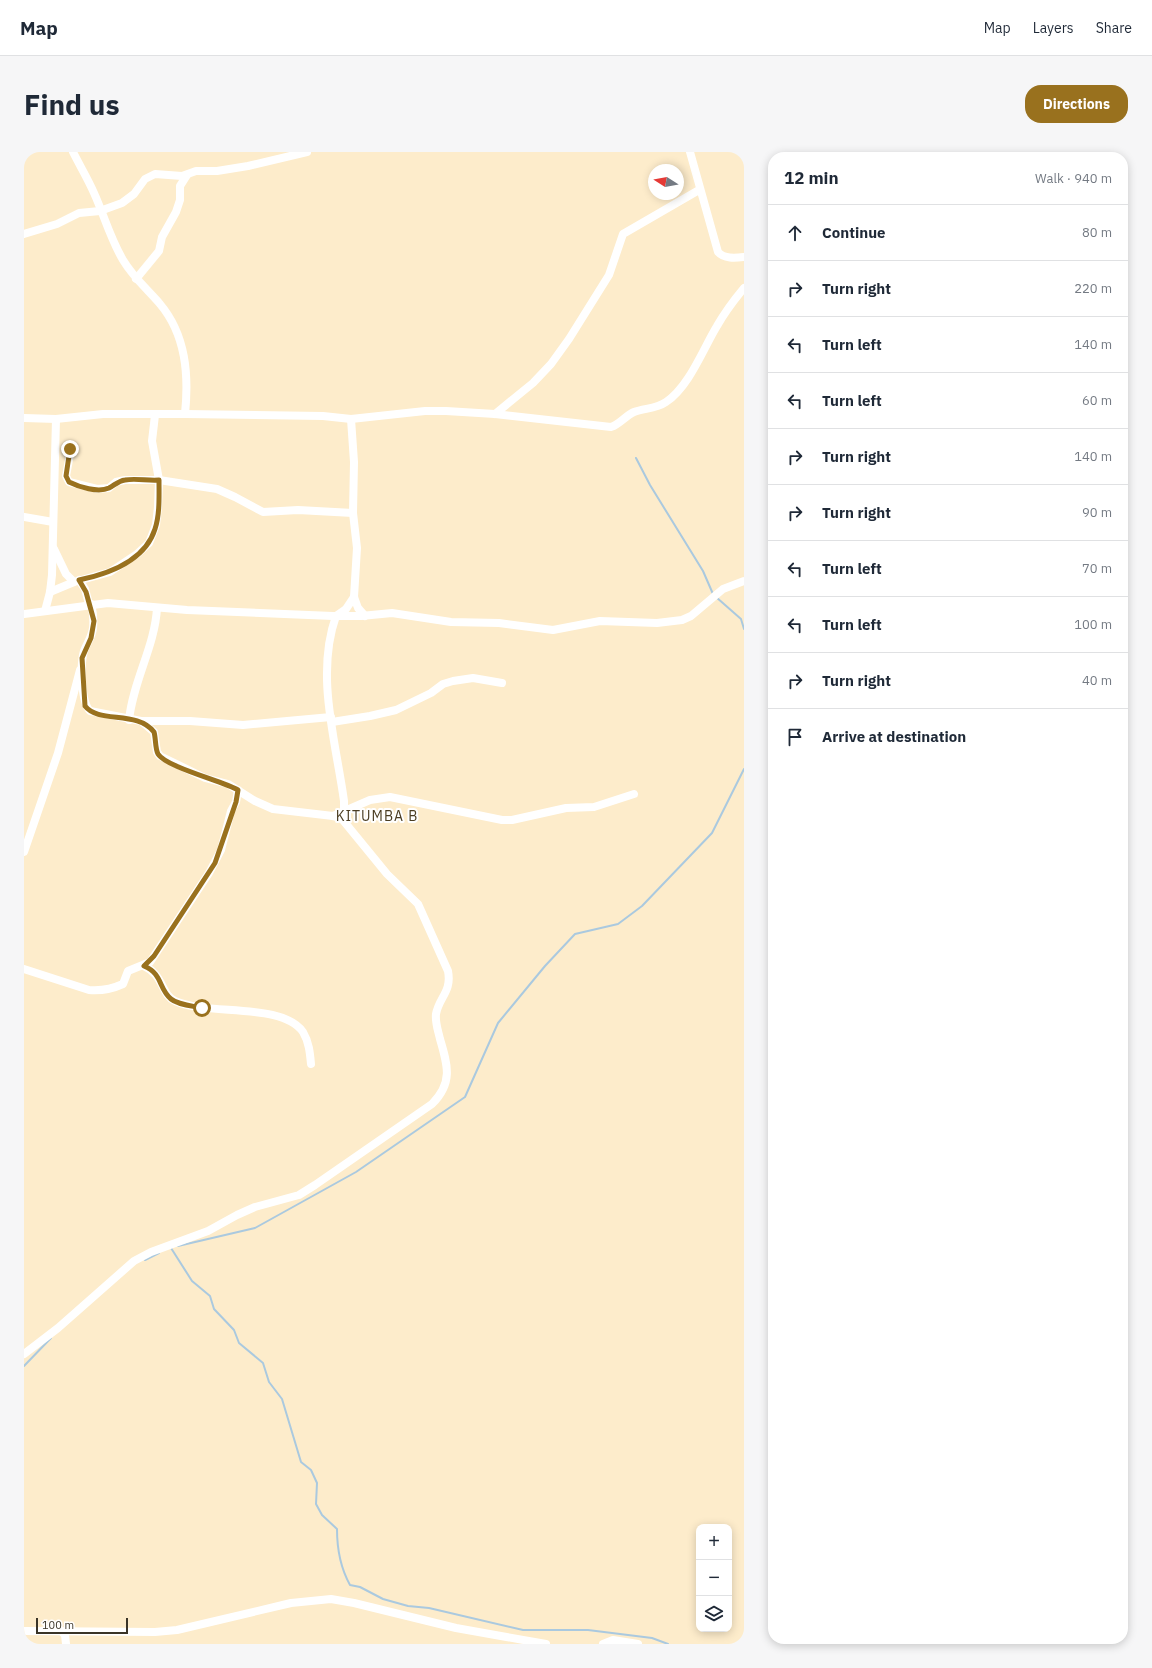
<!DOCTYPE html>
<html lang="en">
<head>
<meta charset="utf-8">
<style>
	:root { --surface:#fff; --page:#f6f6f7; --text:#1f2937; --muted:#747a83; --line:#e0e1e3; --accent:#99711e }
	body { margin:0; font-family:"IBM Plex Sans",sans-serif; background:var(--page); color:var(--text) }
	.controls { position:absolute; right:12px; bottom:12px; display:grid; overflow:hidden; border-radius:8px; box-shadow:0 2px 10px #0003 }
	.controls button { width:36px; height:36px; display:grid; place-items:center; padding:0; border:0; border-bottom:1px solid var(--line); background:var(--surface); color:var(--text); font:20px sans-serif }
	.compass { position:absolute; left:624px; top:12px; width:36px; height:36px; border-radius:50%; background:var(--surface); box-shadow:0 2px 10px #0003; rotate:281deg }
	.scale { position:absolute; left:12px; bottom:10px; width:92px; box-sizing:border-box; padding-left:4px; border:2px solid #3a3427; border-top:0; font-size:11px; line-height:14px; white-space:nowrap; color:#3a3427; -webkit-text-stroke:3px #fff; paint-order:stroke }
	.stop { position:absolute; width:12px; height:12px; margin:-9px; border:3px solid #99711e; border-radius:50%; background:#fff }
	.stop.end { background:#99711e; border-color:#fff; box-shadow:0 1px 4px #0008 }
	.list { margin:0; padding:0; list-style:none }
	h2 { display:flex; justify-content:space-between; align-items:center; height:52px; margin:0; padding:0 16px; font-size:17px }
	h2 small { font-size:13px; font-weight:400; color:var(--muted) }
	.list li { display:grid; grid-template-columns:26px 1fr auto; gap:12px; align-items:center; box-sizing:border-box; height:56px; padding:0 16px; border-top:1px solid var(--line) }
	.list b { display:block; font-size:15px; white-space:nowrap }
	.list em { font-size:13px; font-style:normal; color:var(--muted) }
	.icon { flex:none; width:22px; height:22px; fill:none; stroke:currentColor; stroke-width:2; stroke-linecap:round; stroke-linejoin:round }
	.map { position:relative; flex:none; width:720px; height:1492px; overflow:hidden; border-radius:16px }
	header { display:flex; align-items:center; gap:24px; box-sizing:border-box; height:56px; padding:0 20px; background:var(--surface); border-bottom:1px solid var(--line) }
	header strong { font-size:19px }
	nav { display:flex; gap:22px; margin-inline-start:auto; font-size:14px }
	.intro { display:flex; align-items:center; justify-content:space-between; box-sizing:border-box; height:96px; padding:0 24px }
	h1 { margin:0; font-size:28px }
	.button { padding:10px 18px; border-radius:16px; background:var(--accent); color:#fff; font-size:14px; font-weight:700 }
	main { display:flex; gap:24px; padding:0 24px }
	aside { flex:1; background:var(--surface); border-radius:16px; box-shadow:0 2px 10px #0003 }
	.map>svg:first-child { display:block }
</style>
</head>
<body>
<header>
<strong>Map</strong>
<nav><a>Map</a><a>Layers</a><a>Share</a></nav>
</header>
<div class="intro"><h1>Find us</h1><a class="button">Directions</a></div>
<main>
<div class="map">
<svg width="720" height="1492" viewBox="0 0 720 1492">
	<rect width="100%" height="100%" fill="#fdeccb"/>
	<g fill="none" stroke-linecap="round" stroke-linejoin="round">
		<!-- stream -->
		<g stroke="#aac9df" stroke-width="2">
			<path d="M612,306L626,333L679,419L689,442"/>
			<path d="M692,445L717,467L720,477"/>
			<path d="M154,1094L231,1076L332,1020L441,945L474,871L521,814L551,782L594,772L618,754L688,681L720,617"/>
			<path d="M147,1096L168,1129L186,1144L190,1157L210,1178L215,1191L239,1211L245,1230L258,1247L277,1310L287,1318L293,1331L292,1352L298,1363L313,1377C313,1398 316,1415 326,1433L336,1435L359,1447L384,1454L405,1456L499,1478H564L628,1486L644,1492"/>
			<path d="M121,1108L135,1101"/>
			<path d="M0,1214L27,1186"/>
		</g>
		<!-- minor -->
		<g stroke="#fff" stroke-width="8">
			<path d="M49,0C56,14 64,27 70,41C80,63 86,86 99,108C109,125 123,137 136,152C162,183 165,223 161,262"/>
			<path d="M666,0L694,100C700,107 711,106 720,105"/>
			<path d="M0,82L33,72L55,61L76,59L98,51L110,42L121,27L131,22L158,24L172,19H193L224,14L283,0"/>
			<path d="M112,127L135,99L138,85L152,60L156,48V34L163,23"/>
			<path d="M471,262L509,231L527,212L545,187L585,123L599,82L675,38"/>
			<path d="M0,266L32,267L79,262H161L299,264L327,267L401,259H422L471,262L587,275C596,272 601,264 610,260C620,256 632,257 642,250C665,235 679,197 693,174C701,160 710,148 720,136"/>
			<path d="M327,267L330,310L329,361L333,396L330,445L334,456L341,464"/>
			<path d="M47,297L42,324L45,330L73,337L85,336L92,330L101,328H135L193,337L211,345L239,360L274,358L329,361"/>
			<path d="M0,365L29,370"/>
			<path d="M30,397L42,422L50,430"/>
			<path d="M55,428L61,437L65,452"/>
			<path d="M26,440L50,430L86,420L113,402L125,391L132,373L134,355L135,328L128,289L131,263"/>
			<path d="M21,459L26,440L28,423L32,267"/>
			<path d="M0,462L84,451L163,458L309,464H337L368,461L427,470L475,471L529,478L576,469L633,471L658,468L667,464L699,437L720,429"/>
			<path d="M105,568C109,529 131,494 133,456"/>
			<path d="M118,569H166L219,573L307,565"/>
			<path d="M308,570L346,564L372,558L407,541L419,532L429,529L449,526L478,531"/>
			<path d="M320,663V649C312,590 291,523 312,464L322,457L330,445"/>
			<path d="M309,664L346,648L366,645L478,668H488L542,656L570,655L610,642"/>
			<path d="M0,700L34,601L56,518"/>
			<path d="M120,814C140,823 137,843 151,849C184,864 258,850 279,880C285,890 286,901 287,912"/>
			<path d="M0,817L65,838C77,839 88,837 99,832L104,819L126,810L185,721L197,698L207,659L212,650L214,638"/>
			<path d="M0,1202L34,1176L110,1109L127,1100L184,1079L213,1063L231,1055L275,1043L291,1033L408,952C429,931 424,914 416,887C414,878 411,871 412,862C415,845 428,840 424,819L394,752L363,722L318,667L309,664L249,657L231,649L204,632L181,626L136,604L133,600L130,580L117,569L66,559C57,550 56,512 60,499C63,491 68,485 69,476C70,468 69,460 67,452"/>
			<path d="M0,1479L131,1480L153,1478L267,1451L307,1447L330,1451L432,1476L522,1492"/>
			<path d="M37,1479L41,1483L42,1492"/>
			<path d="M579,1492L589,1488L614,1492"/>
		</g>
	</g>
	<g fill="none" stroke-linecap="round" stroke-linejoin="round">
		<!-- route -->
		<path stroke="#99711e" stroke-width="5" d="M46,297L42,324L45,330C55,335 74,341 85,336C91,333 94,329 101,328C112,326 124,329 135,328C135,344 136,362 131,377C121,409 84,422 55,428L62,440L70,469L67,486L58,506L61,554C75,572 113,558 130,580C132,587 131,596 134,602C142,615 198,629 214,638L212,650L191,711L130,804L120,814C139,822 134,836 147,847C154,853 169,854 178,856"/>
	</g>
	<g text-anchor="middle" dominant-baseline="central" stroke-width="4" stroke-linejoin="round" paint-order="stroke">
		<!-- quarter labels -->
		<g font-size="14" letter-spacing="1" fill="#4b3d22" stroke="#fff">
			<text x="353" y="664">KITUMBA B</text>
		</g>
	</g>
</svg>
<div class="controls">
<button>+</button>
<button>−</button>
<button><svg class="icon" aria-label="layers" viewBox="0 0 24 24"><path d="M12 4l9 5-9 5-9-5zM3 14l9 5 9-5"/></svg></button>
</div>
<svg class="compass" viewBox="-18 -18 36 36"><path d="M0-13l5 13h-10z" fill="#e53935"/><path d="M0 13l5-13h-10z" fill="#747a83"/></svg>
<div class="scale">100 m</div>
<div class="stop" style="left:178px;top:856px"></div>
<div class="stop end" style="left:46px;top:297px"></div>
</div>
<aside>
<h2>12 min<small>Walk · 940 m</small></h2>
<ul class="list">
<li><svg class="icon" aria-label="ahead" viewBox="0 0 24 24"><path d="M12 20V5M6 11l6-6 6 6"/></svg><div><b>Continue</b></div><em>80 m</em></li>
<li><svg class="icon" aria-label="right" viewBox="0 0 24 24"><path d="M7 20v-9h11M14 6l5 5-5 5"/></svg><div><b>Turn right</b></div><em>220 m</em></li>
<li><svg class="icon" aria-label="left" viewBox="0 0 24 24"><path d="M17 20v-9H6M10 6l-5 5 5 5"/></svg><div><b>Turn left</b></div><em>140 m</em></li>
<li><svg class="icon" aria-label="left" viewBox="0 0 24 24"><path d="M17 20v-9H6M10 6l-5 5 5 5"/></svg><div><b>Turn left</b></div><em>60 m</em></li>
<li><svg class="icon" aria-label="right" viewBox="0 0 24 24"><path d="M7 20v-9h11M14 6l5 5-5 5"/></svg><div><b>Turn right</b></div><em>140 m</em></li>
<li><svg class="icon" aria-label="right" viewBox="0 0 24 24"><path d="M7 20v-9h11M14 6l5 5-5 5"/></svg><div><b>Turn right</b></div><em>90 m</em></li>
<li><svg class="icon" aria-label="left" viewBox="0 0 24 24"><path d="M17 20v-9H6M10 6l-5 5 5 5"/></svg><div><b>Turn left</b></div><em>70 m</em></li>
<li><svg class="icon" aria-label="left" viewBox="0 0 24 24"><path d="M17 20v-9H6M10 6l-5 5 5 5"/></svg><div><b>Turn left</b></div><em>100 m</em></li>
<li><svg class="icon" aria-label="right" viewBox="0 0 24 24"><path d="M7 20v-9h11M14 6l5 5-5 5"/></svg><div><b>Turn right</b></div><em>40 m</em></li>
<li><svg class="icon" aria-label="arrive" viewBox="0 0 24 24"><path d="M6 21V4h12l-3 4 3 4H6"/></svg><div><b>Arrive at destination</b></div></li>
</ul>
</aside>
</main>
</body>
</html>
